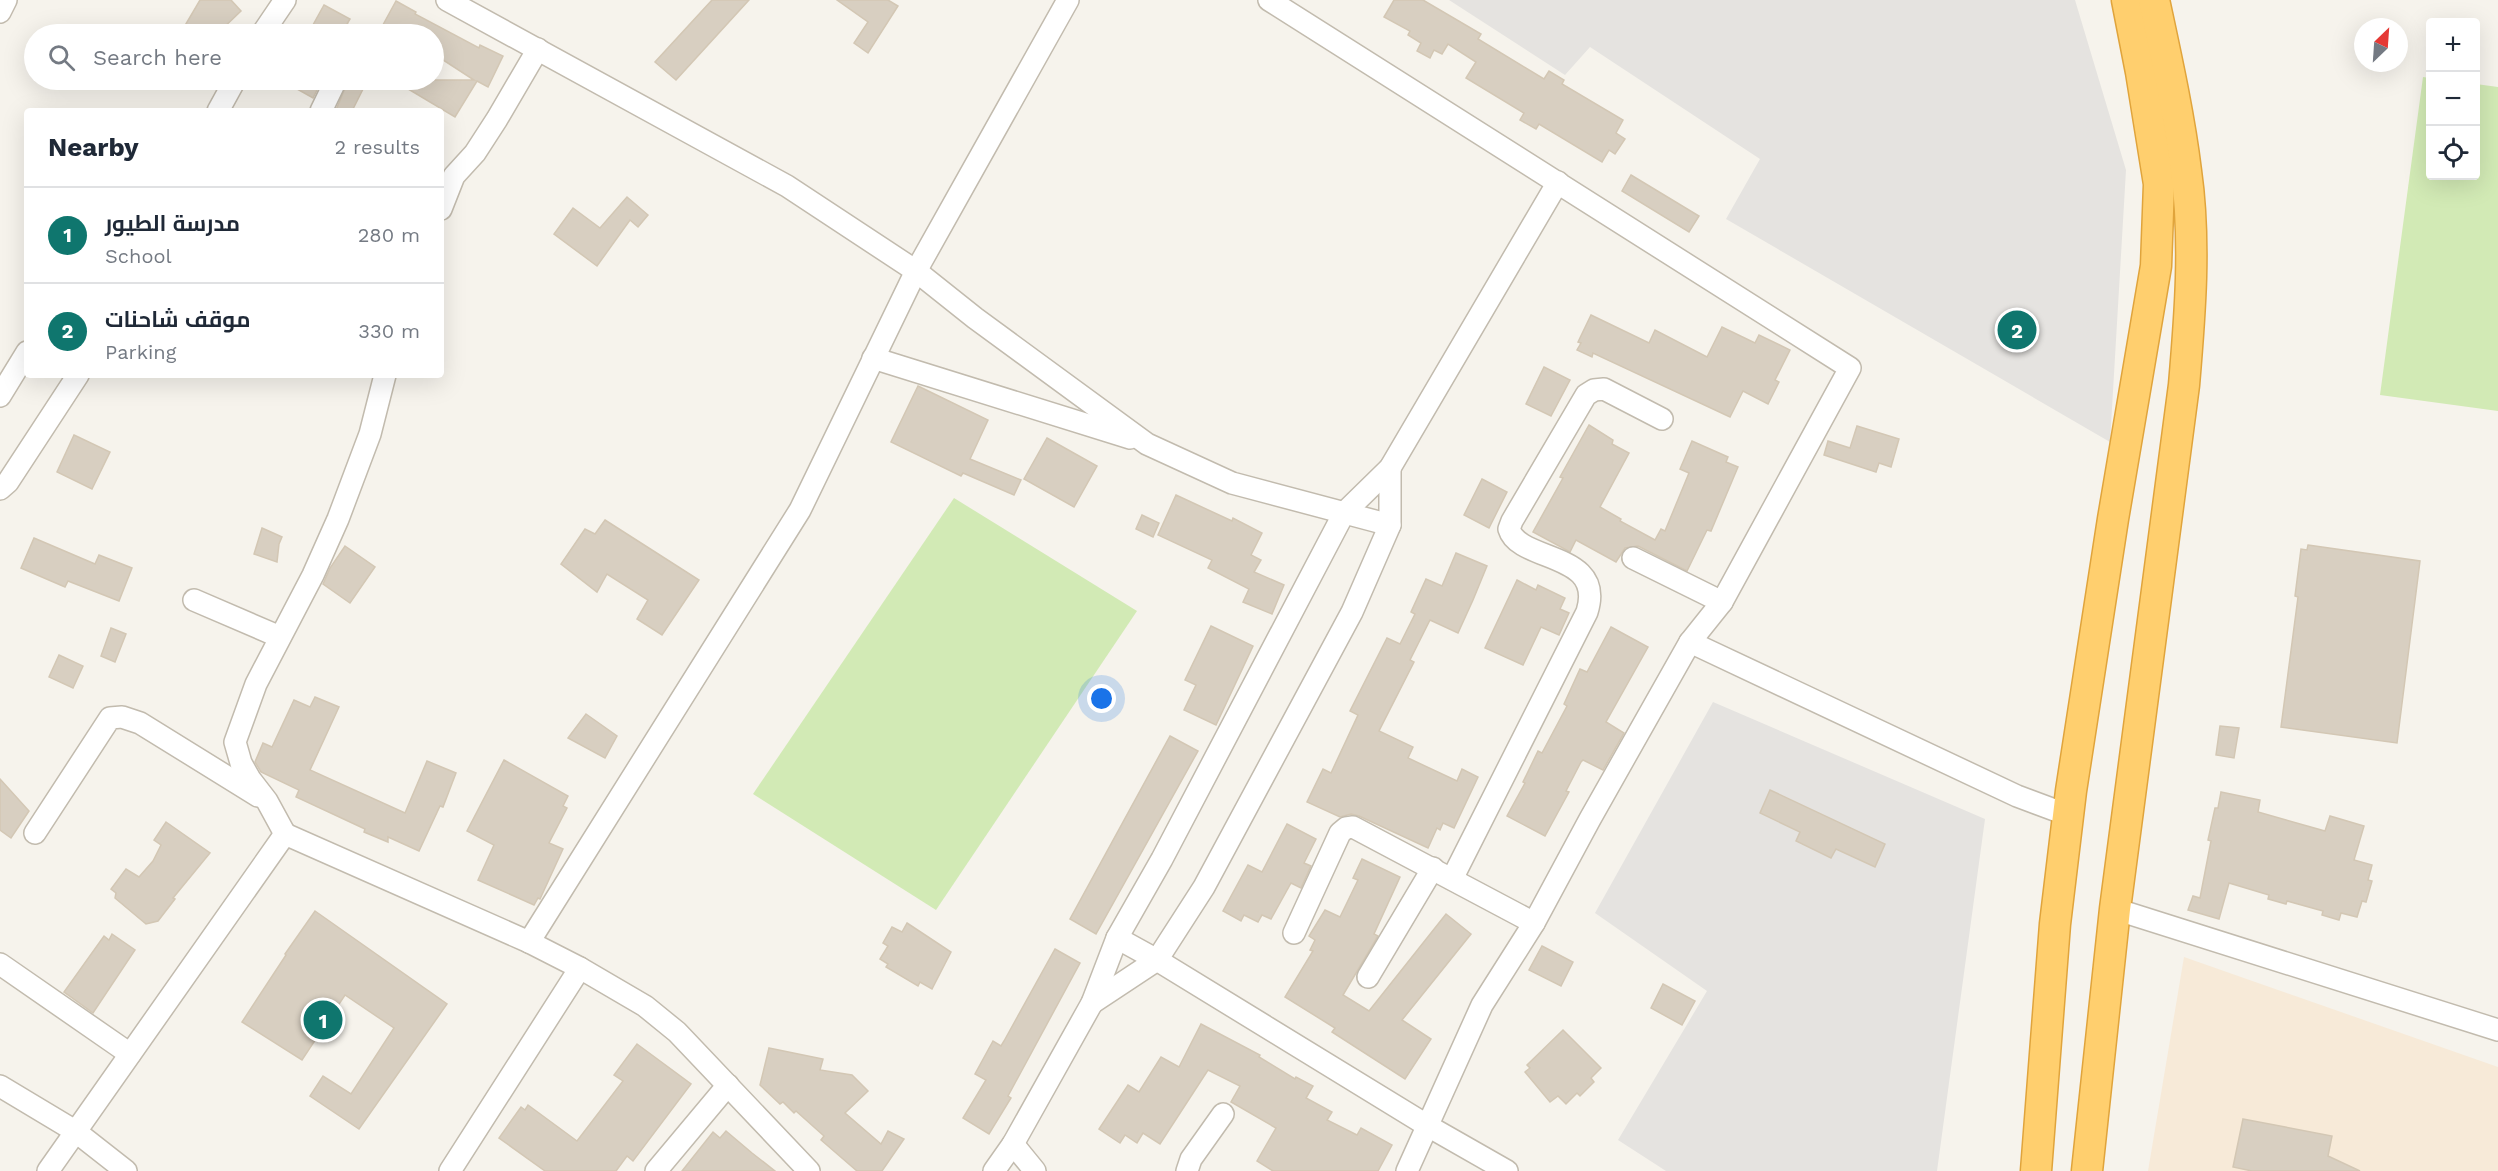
<!DOCTYPE html>
<html lang="en">
<head>
<meta charset="utf-8">
<style>
	:root { --surface:#fff; --page:#f6f6f7; --text:#1f2937; --muted:#747a83; --line:#e0e1e3; --accent:#0f766e }
	body { margin:0; font-family:"Work Sans",Cairo,sans-serif; background:var(--page); color:var(--text) }
	.controls { position:absolute; right:18px; top:18px; display:grid; overflow:hidden; border-radius:6px; box-shadow:0 6px 24px #0002 }
	.controls button { width:54px; height:54px; display:grid; place-items:center; padding:0; border:0; border-bottom:2px solid var(--line); background:var(--surface); color:var(--text); font:30px sans-serif }
	.compass { position:absolute; left:2354px; top:18px; width:54px; height:54px; border-radius:50%; background:var(--surface); box-shadow:0 6px 24px #0002; rotate:25deg }
	.you { position:absolute; left:1102px; top:699px; width:21px; height:21px; margin:-15px; border:4px solid #fff; border-radius:50%; background:#1a73e8; box-shadow:0 0 0 9px #1a73e833 }
	.badge { display:grid; place-items:center; width:39px; height:39px; border-radius:50%; background:var(--accent); color:#fff; font-size:20px; font-weight:700 }
	.pin { position:absolute; translate:-50% -50%; border:3px solid #fff; box-shadow:0 2px 6px #0006 }
	.list { margin:0; padding:0; list-style:none }
	h2 { display:flex; justify-content:space-between; align-items:center; height:78px; margin:0; padding:0 24px; font-size:26px }
	h2 small { font-size:20px; font-weight:400; color:var(--muted) }
	.list li { display:grid; grid-template-columns:39px 1fr auto; gap:18px; align-items:center; box-sizing:border-box; height:96px; padding:0 24px; border-top:2px solid var(--line) }
	.list b { display:block; font-size:22px; white-space:nowrap }
	.list p { margin:0; font-size:20px; white-space:nowrap; color:var(--muted) }
	.list em { font-size:20px; font-style:normal; color:var(--muted) }
	.icon { flex:none; width:33px; height:33px; fill:none; stroke:currentColor; stroke-width:2; stroke-linecap:round; stroke-linejoin:round }
	.map { position:relative; flex:none; width:2498px; height:1171px; overflow:hidden }
	.search { position:absolute; background:var(--surface); box-shadow:0 6px 24px #0002; left:24px; top:24px; width:420px; height:66px; display:flex; align-items:center; gap:15px; box-sizing:border-box; padding:0 21px; border-radius:33px; color:var(--muted); font-size:22px }
	.panel { position:absolute; background:var(--surface); box-shadow:0 6px 24px #0002; left:24px; top:108px; width:420px; height:270px; border-radius:6px }
	.map>svg:first-child { display:block }
</style>
</head>
<body>
<div class="map">
<svg width="2498" height="1171" viewBox="0 0 2498 1171">
	<rect width="100%" height="100%" fill="#f6f3ec"/>
	<!-- commercial -->
	<path fill="#f7ead8" d="M2184,957L2498,1067V1171H2148Z"/>
	<!-- green -->
	<g fill="#d2eab5">
		<path d="M2423,77L2430,78V176H2476V84L2498,87V411L2380,395Z"/>
		<path d="M954,498L1137,611L936,910L753,794Z"/>
	</g>
	<!-- parking -->
	<g fill="#e5e3e0">
		<path d="M1449,0H2075L2126,170L2110,442L1726,219L1760,159L1590,47L1565,75Z"/>
		<path d="M1713,702L1985,819L1937,1171H1666L1618,1140L1707,991L1595,913Z"/>
	</g>
	<!-- building -->
	<g fill="#d8cfc1" stroke="#d3c7b4" stroke-width="1.5">
		<path d="M200,0H231L241,11L217,34H180Z"/>
		<path d="M712,0H749L676,80L655,62Z"/>
		<path d="M837,0H888L898,6L868,53L854,43L868,22Z"/>
		<path d="M1394,0H1423L1481,34L1478,39L1544,79L1549,71L1564,80L1562,84L1623,120L1616,133L1625,139L1615,154L1609,150L1602,162L1539,124L1536,129L1520,120L1524,113L1466,78L1476,62L1448,44L1442,54L1434,50L1430,58L1417,51L1421,43L1408,35L1410,31L1384,17Z"/>
		<path d="M396,1L416,12L415,14L479,48L480,45L503,56L488,87L477,81L455,117L393,80H474L434,54V34H378Z"/>
		<path d="M324,5L350,19L347,24L368,34H308Z"/>
		<path d="M281,80H322L313,98Z"/>
		<path d="M348,81L363,89L352,111H338L336,110Z"/>
		<path d="M1631,175L1699,216L1689,232L1622,191Z"/>
		<path d="M627,197L648,215L638,227L630,220L597,266L554,234L573,208L600,228Z"/>
		<path d="M1591,315L1649,343L1655,330L1707,357L1722,327L1755,343L1759,335L1790,350L1775,380L1779,382L1768,404L1743,391L1730,417L1593,353L1592,357L1577,350L1581,343L1578,342Z"/>
		<path d="M1544,367L1570,380L1551,416L1526,404Z"/>
		<path d="M918,386L988,420L970,459L1021,480L1014,495L963,473L961,476L891,442Z"/>
		<path d="M1589,425L1613,440L1612,444L1629,453L1600,507L1621,519L1620,521L1655,540L1661,529L1665,531L1689,473L1680,469L1692,441L1728,457L1726,462L1738,467L1711,531L1707,530L1687,571L1638,546L1625,548L1616,562L1576,540L1570,552L1533,532L1563,478L1560,477Z"/>
		<path d="M1857,426L1899,439L1891,467L1879,463L1876,472L1824,455L1828,441L1850,448Z"/>
		<path d="M74,435L110,452L92,489L57,472Z"/>
		<path d="M1047,438L1097,466L1074,507L1024,479Z"/>
		<path d="M1482,479L1507,492L1489,528L1464,515Z"/>
		<path d="M1176,495L1232,521L1233,518L1262,533L1251,555L1261,560L1254,572L1284,585L1272,614L1243,602L1249,589L1208,568L1212,560L1158,535Z"/>
		<path d="M1142,515L1159,523L1153,537L1136,529Z"/>
		<path d="M605,520L699,580L662,635L637,619L648,600L607,574L597,592L561,564L585,529L595,534Z"/>
		<path d="M262,528L282,537L279,544L277,562L254,554Z"/>
		<path d="M34,538L95,564L99,555L132,568L119,601L68,581L65,587L21,568Z"/>
		<path d="M2308,545L2420,561L2397,743L2281,727L2298,597L2295,596L2301,549L2307,550Z"/>
		<path d="M345,546L375,567L350,603L323,584L330,568Z"/>
		<path d="M1456,553L1487,566L1473,600L1458,633L1430,620L1410,660L1414,662L1379,731L1413,747L1408,758L1457,781L1462,769L1478,777L1454,828L1443,823L1440,830L1437,828L1428,848L1359,816L1351,814L1340,817L1307,802L1323,769L1331,773L1358,715L1350,711L1387,638L1400,644L1415,614L1411,612L1426,579L1442,586Z"/>
		<path d="M1517,580L1536,590L1538,585L1565,598L1560,609L1569,613L1559,635L1541,627L1523,665L1485,648Z"/>
		<path d="M1211,626L1253,646L1216,725L1184,710L1196,685L1185,680Z"/>
		<path d="M1611,627L1648,647L1606,722L1624,733L1603,770L1583,760L1581,762L1566,791L1569,792L1545,836L1507,816L1525,783L1523,782L1538,751L1542,753L1567,706L1564,704L1580,669L1587,672Z"/>
		<path d="M111,628L126,634L115,662L101,656Z"/>
		<path d="M59,655L83,666L73,688L49,677Z"/>
		<path d="M315,697L339,707L310,770L405,813L427,761L456,773L443,807L440,806L419,851L388,837V842L364,832L365,829L296,797L299,790L261,772L255,762L263,743L272,747L294,700L310,707Z"/>
		<path d="M586,714L617,736L605,758L568,738Z"/>
		<path d="M2220,726L2239,728L2234,758L2216,755Z"/>
		<path d="M1170,736L1198,751L1096,934L1070,919Z"/>
		<path d="M504,760L568,796L563,806L567,808L549,843L563,849L540,899L538,898L534,905L478,880L494,845L467,831Z"/>
		<path d="M0,779L29,811L11,838L0,830Z"/>
		<path d="M1770,790L1885,844L1875,867L1836,849L1831,858L1796,841L1800,832L1760,813Z"/>
		<path d="M2221,792L2260,800L2258,812L2325,831L2330,816L2364,826L2354,860L2372,865L2368,880L2372,881L2366,902L2362,901L2357,917L2341,913L2339,920L2322,915L2323,911L2287,901L2286,904L2268,899L2269,895L2229,883L2219,919L2188,910L2193,896L2200,898L2211,841L2208,840L2215,808H2218Z"/>
		<path d="M166,822L210,853L173,898L175,899L158,921L146,924L115,898L116,893L111,889L126,869L139,877L153,861L161,845L154,840Z"/>
		<path d="M1287,824L1316,839L1304,863L1311,866L1301,888L1291,883L1271,919L1262,915L1258,922L1244,915L1241,921L1223,911L1248,865L1262,872Z"/>
		<path d="M1362,859L1400,877L1374,934L1378,936L1343,995L1369,1011L1446,914L1471,934L1402,1020L1431,1039L1405,1079L1332,1032L1335,1028L1285,997L1313,951L1310,950L1315,940L1309,936L1325,910L1340,917L1358,880L1353,878Z"/>
		<path d="M315,911L447,1004L359,1129L310,1096L323,1076L351,1094L394,1028L345,995L302,1060L242,1022L286,955L285,954Z"/>
		<path d="M907,923L951,952L932,989L920,982L918,986L886,967L888,964L880,959L888,946L883,943L892,927L902,932Z"/>
		<path d="M112,934L135,950L93,1013L64,992L104,936L109,940Z"/>
		<path d="M1542,946L1573,962L1561,986L1529,970Z"/>
		<path d="M1055,949L1080,963L1008,1096L1011,1098L989,1134L963,1118L986,1080L975,1074L993,1041L1001,1046L1004,1041Z"/>
		<path d="M1663,984L1695,1001L1682,1025L1651,1008Z"/>
		<path d="M1201,1024L1260,1055L1259,1057L1295,1079L1296,1077L1313,1086L1306,1098L1332,1112L1327,1120L1357,1135L1361,1128L1392,1145L1378,1171H1273L1257,1161L1276,1128L1231,1102L1240,1086L1208,1070L1160,1144L1143,1133L1137,1143L1125,1135L1120,1143L1099,1129L1128,1085L1139,1092L1161,1057L1179,1067Z"/>
		<path d="M1563,1030L1601,1068L1591,1078L1594,1082L1580,1096L1577,1093L1566,1104L1558,1096L1550,1102L1525,1072L1530,1068L1527,1065Z"/>
		<path d="M637,1044L691,1084L633,1161L627,1156L616,1171H545L499,1138L521,1107L525,1110L528,1105L577,1141L623,1081L614,1075Z"/>
		<path d="M769,1048L823,1059L820,1070L852,1075L868,1091L845,1113L881,1144L888,1131L904,1139L882,1171H857L821,1140L824,1136L796,1111L794,1113L783,1102L780,1104L760,1085Z"/>
		<path d="M2243,1119L2332,1136L2328,1156L2360,1171H2252L2233,1167Z"/>
		<path d="M726,1131L752,1153L775,1171H682L713,1132L720,1138Z"/>
	</g>
	<g fill="none" stroke-linecap="round" stroke-linejoin="round">
		<!-- minor casing -->
		<g stroke="#c2bbae" stroke-width="24">
			<g id="minor">
				<path d="M447,0L787,186L916,271L975,318L1147,444L1232,483L1390,525"/>
				<path d="M1269,0L1850,368L1722,602L1690,642L1590,819L1534,923L1482,1005L1407,1171"/>
				<path d="M0,12L6,0"/>
				<path d="M262,34L285,0"/>
				<path d="M218,111L235,80"/>
				<path d="M321,111L336,80"/>
				<path d="M441,209L454,176L475,153L497,119L538,49"/>
				<path d="M873,358L1130,438"/>
				<path d="M0,396L27,352"/>
				<path d="M0,489L8,482L78,375"/>
				<path d="M1633,558L1722,602"/>
				<path d="M194,600L280,637"/>
				<path d="M1690,642L2017,796L2068,815"/>
				<path d="M35,833L110,718L122,717L140,723L258,796"/>
				<path d="M285,834L267,801L250,779L241,763L235,742L256,684L313,575L338,519L370,434L385,375"/>
				<path d="M1452,879L1587,612C1606,551 1519,563 1509,529L1512,521L1586,395L1594,390L1604,389L1662,419"/>
				<path d="M2115,909L2498,1030"/>
				<path d="M1294,933L1340,833L1346,828L1353,827L1534,923"/>
				<path d="M1117,938L1157,960L1428,1126L1507,1171"/>
				<path d="M529,942L800,510L916,271L1068,0"/>
				<path d="M0,964L130,1054"/>
				<path d="M1368,977L1433,868"/>
				<path d="M1092,1003L1157,960L1204,887L1352,612L1390,525V468"/>
				<path d="M0,1086L75,1131L126,1171"/>
				<path d="M1013,1144L1035,1171"/>
				<path d="M48,1171L285,834L529,942L580,968L645,1006L677,1032L809,1171"/>
				<path d="M450,1171L580,968"/>
				<path d="M656,1171L728,1085"/>
				<path d="M994,1171L1013,1144L1092,1003L1117,938L1162,859L1344,513L1390,468L1558,182"/>
				<path d="M1187,1171L1191,1159L1223,1114"/>
			</g>
		</g>
		<!-- highway casing -->
		<g stroke="#e0a43c" stroke-width="33">
			<g id="highway">
				<path d="M2036,1171L2055,924L2071,791L2113,519L2156,266L2159,184L2141,72L2127,0"/>
				<path d="M2087,1171L2115,909L2184,385C2190,315 2196,241 2186,171C2179,114 2166,56 2154,0"/>
			</g>
		</g>
		<!-- minor -->
		<use href="#minor" stroke="#fff" stroke-width="21"/>
		<!-- highway -->
		<use href="#highway" stroke="#ffcf6e" stroke-width="30"/>
	</g>
</svg>
<div class="controls">
<button>+</button>
<button>−</button>
<button><svg class="icon" aria-label="locate" viewBox="0 0 24 24"><circle cx="12" cy="12" r="6"/><path d="M12 2v4M12 18v4M2 12h4M18 12h4"/></svg></button>
</div>
<svg class="compass" viewBox="-18 -18 36 36"><path d="M0-13l5 13h-10z" fill="#e53935"/><path d="M0 13l5-13h-10z" fill="#747a83"/></svg>
<div class="you"></div>
<div class="pin badge" style="left:323px;top:1020px">1</div>
<div class="pin badge" style="left:2017px;top:330px">2</div>
<div class="search"><svg class="icon" aria-label="search" viewBox="0 0 24 24"><circle cx="10" cy="10" r="6"/><path d="M15 15l6 6"/></svg>Search here</div>
<section class="panel">
<h2>Nearby<small>2 results</small></h2>
<ul class="list">
<li><span class="badge">1</span><div><b>مدرسة الطيور</b><p>School</p></div><em>280 m</em></li>
<li><span class="badge">2</span><div><b>موقف شاحنات</b><p>Parking</p></div><em>330 m</em></li>
</ul>
</section>
</div>
</body>
</html>
